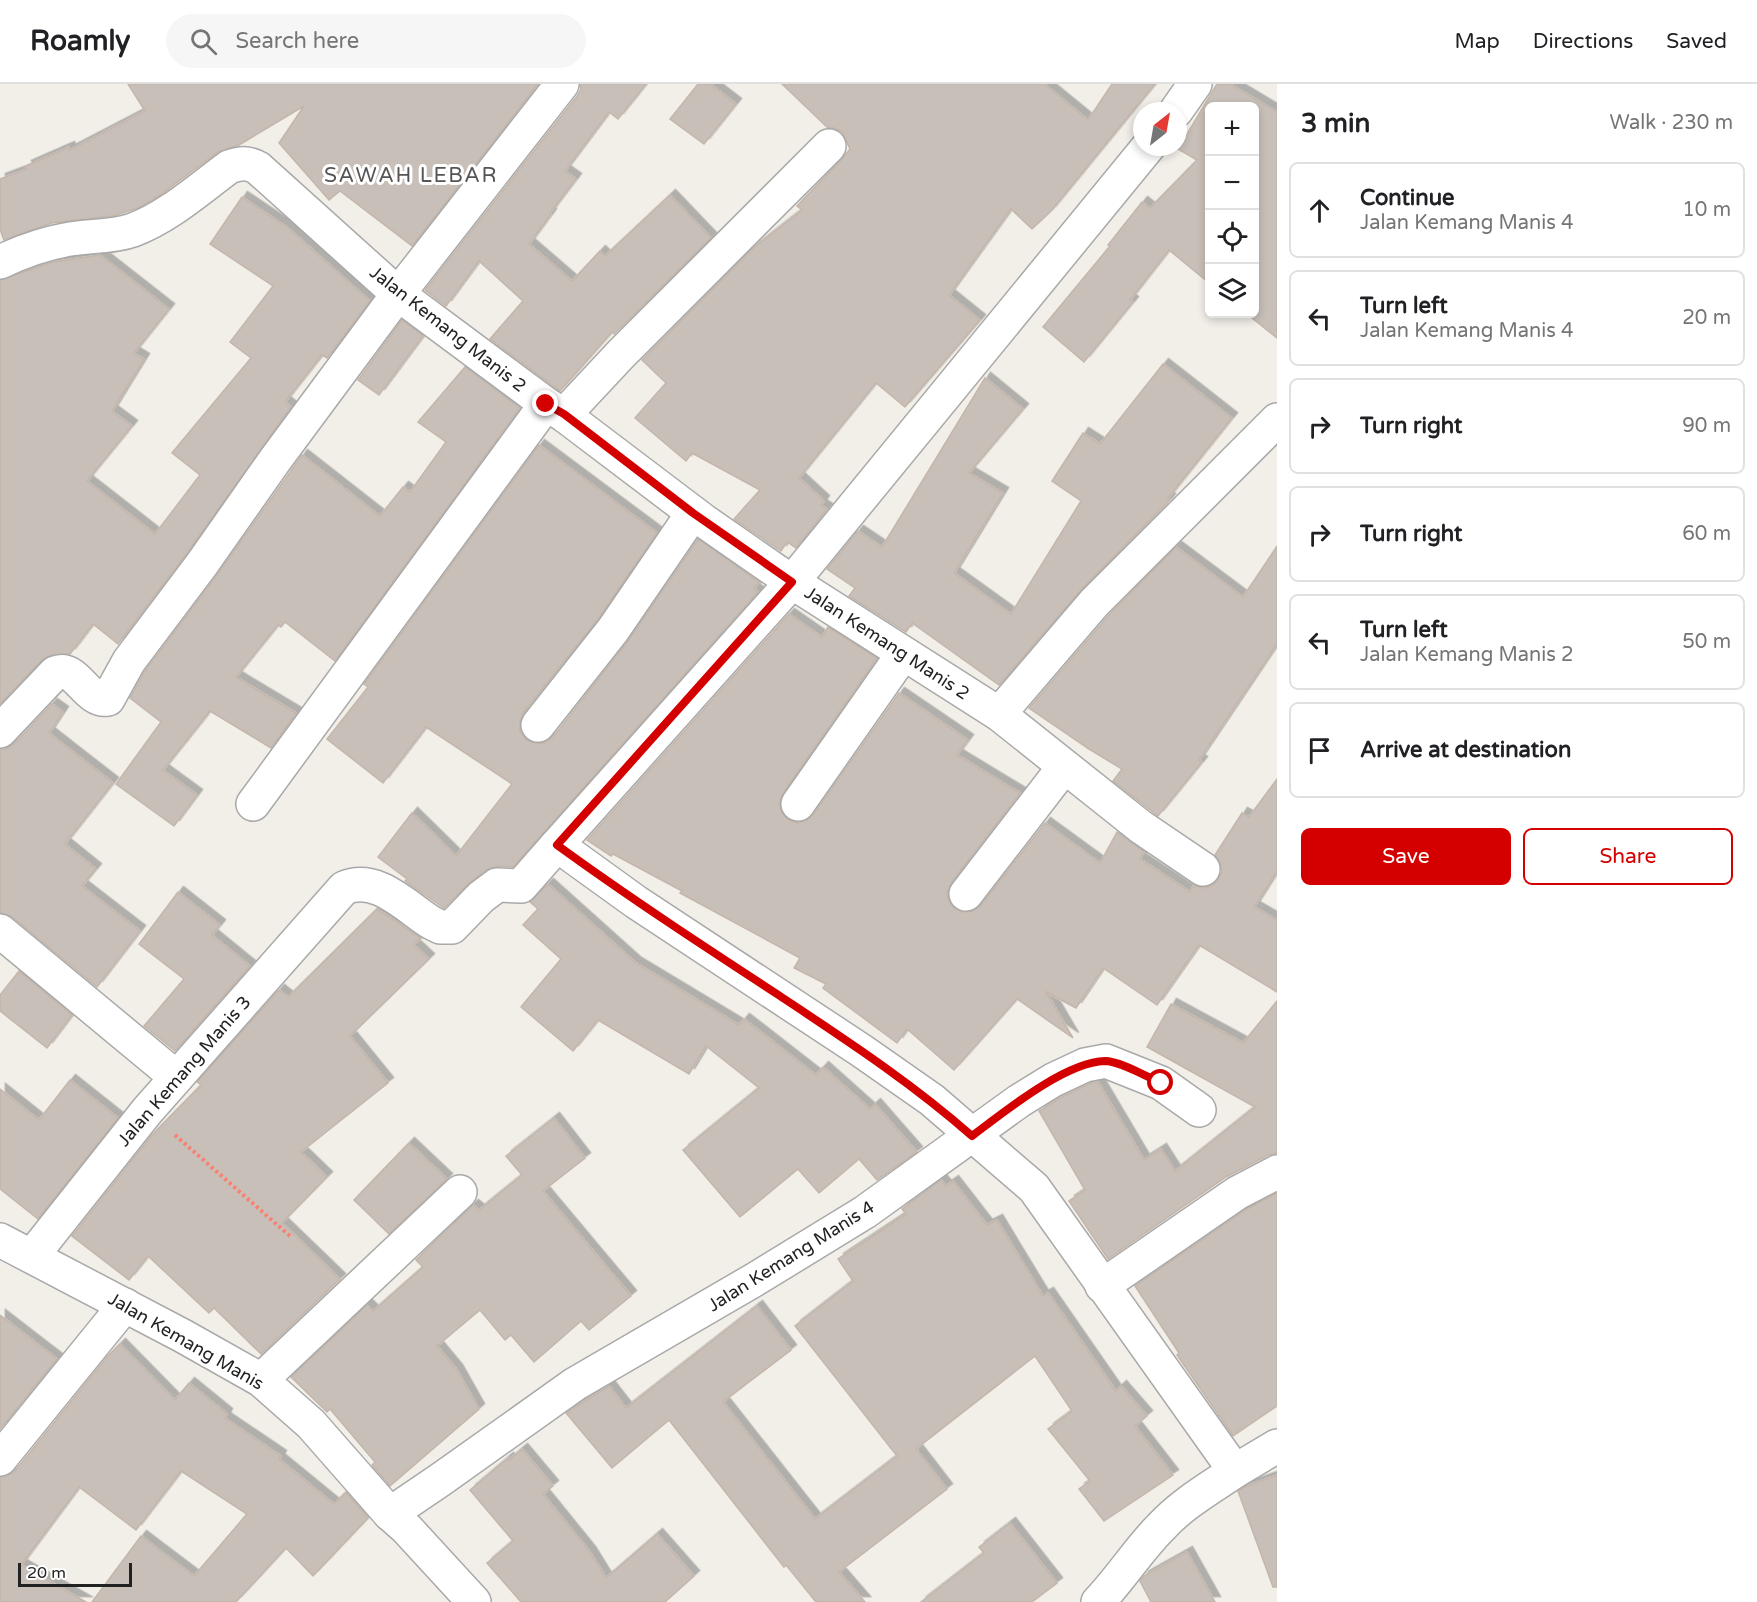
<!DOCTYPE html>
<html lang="en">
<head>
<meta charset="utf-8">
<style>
	:root { --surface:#fff; --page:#f6f6f6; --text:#202124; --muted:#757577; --line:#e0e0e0; --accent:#d40000 }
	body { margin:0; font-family:"Varela Round",sans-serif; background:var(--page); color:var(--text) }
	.controls { position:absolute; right:18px; top:18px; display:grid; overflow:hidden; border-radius:9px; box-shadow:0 3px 9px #0003 }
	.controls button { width:54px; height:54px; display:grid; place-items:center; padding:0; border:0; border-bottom:2px solid var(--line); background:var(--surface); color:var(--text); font:30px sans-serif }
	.compass { position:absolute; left:1133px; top:18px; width:54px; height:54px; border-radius:50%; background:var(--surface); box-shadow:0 3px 9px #0003; rotate:31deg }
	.scale { position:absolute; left:18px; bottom:15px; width:114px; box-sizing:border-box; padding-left:6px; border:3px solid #222; border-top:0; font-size:16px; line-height:21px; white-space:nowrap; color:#222; -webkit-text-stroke:4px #fff; paint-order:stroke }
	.stop { position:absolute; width:18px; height:18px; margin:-14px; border:4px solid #d40000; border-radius:50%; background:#fff }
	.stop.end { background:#d40000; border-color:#fff; box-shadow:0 2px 6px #0008 }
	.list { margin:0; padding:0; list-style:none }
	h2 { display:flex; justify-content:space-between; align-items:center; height:78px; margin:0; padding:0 24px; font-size:26px }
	h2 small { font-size:20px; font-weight:400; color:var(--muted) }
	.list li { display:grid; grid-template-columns:39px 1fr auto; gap:18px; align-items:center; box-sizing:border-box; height:96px; margin:0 12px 12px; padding:0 12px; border:2px solid var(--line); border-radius:9px }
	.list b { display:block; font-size:22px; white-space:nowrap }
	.list p { margin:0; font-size:20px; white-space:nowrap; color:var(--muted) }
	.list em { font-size:20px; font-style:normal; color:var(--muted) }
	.actions { display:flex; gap:12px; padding:18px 24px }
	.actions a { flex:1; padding:14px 0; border:2px solid var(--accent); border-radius:9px; text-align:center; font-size:21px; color:var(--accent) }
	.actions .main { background:var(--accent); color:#fff }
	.icon { flex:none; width:33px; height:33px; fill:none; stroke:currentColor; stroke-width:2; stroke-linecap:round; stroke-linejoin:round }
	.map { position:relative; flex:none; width:1277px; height:1518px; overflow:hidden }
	header { display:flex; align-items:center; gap:36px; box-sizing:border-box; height:84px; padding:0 30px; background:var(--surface); border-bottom:2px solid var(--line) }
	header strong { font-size:28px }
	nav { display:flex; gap:33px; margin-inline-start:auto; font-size:21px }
	.search { width:420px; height:54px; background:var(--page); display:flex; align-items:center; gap:15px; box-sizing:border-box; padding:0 21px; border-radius:33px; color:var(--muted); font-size:22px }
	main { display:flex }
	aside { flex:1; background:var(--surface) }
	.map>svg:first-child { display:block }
</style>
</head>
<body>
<header>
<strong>Roamly</strong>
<div class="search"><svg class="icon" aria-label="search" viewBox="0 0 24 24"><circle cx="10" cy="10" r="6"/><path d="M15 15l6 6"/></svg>Search here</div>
<nav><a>Map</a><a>Directions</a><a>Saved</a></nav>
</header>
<main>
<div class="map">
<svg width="1277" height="1518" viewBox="0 0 1277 1518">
	<defs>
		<filter id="shadow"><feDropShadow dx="5.5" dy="-5.5" stdDeviation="0" flood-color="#0004"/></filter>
	</defs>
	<rect width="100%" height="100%" fill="#f2efe9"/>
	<!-- building -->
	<g fill="#c7bfb8" stroke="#c4b6ab" stroke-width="1.5" filter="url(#shadow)">
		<path d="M128,0H538L412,162L340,107L329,116L279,59L304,22L239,61L218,68L160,111L138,124L113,132L52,139L4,156L0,145V95L27,85L26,82L69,63L70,66L145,27Z"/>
		<path d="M580,0H646L618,35L609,28L565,87L576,95L550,129L551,130L529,160L572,197L600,167L605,172L670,111L711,154L614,250L612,248L560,307L490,255L523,217L479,177L446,222L425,206L577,12L581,5Z"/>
		<path d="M698,0H710L736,20L704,60L670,35Z"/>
		<path d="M782,0H1044L1088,36L1112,0H1155L1051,127L1032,145L1011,125L949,211L980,236L905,323L876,299L799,394L824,417L821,421L827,425L796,464L787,458L781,467L734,435L760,406L692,369L686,377L635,334L666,299L642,276L752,165L802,126L797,122L842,75L850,65L842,48L834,44H828Z"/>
		<path d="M1217,0H1230L1277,28V254L1247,230H1254V22H1209V199L1169,166L1130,216L1133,218L1084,278L1043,243L1110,162L1108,161L1142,118L1150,124L1197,76L1178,65Z"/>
		<path d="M242,113L288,144L370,217L327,274L322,271L285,318L291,323L187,469L118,560L93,540L70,570L52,571L42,576L0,620V196L53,178L100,171L169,225L134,269L144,275L112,327L132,342L87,397L155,450L200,391L172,369L251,274L230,258L273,202L210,160Z"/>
		<path d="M402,236L423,252L379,311L358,296Z"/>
		<path d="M1163,280L1232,334L1168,414L1170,415L1166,420L1081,506L999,601L912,539L906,548L849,512L855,504L827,485L858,447L882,463L985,294L1023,325L969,389L1003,409L954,489L1011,530L1081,417L1052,397L1083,349L1100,360Z"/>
		<path d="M465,283L520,324L335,577L285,538L281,543L278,541L236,593L296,629L271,664L210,627L163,686L197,711L174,742L116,700L161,638L130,614L145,587L217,491L302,371L380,432L403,403L410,408L446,358L418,338Z"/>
		<path d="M539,361L657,449L598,535L523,629L520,638V647L527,656L535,659H544L553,653L628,557L698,455L759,498L754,505L758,508L513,783L498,782L486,786L468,800L444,824L405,797L407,795L378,773L412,729L456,772L512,700L426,643L383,699L327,655L368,603L364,600Z"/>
		<path d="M1277,462V560L1199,676L1202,678L1158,732L1113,697L1122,685L1089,665L1029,624L1108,532L1176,463L1243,513Z"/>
		<path d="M789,530L822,553L828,543L877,574L783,709L779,719L781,727L787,735L797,739L806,737L813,731L899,609L968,656L957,671L1020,709L951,799L947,808L949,818L954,824L963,828L973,827L981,821L1045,739L1100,779L1117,748L1144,768L1140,775L1190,808L1194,801L1202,804L1211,802L1218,796L1222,787L1220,777L1215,771L1242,729L1249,733L1277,695V787L1254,823L1277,836V908L1199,861L1157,921L1103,884L1076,924L1046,908L1073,954L1017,915L954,986L907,945L897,959L823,904L826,900L794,884L800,874L680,809L682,807L613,770L611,772L587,756Z"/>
		<path d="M52,620L63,628L49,649L113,699L65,760L96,785L82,802L140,847L97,903L12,833L0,829V665H6L14,660Z"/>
		<path d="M548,800L636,879L739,941L744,935L816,991L823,983L870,1025L875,1020L917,1068L877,1096L859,1075L819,1109L798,1085L740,1133L683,1066L759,1004L706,962L689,990L598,936L573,967L521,923L561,875L523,841L538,825L530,818Z"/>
		<path d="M178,808L220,841L212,851L250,882L175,967L144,942L184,895L139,860Z"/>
		<path d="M377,825L421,854L414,861L429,875L350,952L388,999L301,1068L327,1093L282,1139L340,1195L261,1270L214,1224L209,1229L148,1172L129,1196L72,1152L152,1051L201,1001L197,998L279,906L288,913Z"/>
		<path d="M19,887L72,931L47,964L0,927V911Z"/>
		<path d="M1277,917V1069L1268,1071L1226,1093L1108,1175L1069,1117L1085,1106L1039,1027L1062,1013L1091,999L1098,998L1144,1076L1161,1065L1175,1087L1255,1023L1147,963L1171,920L1243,959Z"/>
		<path d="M70,996L118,1034L38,1135L0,1105V1005L39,1036Z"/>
		<path d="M554,1034L585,1074L543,1107L631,1212L589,1246L581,1237L534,1278L511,1251L505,1256L480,1226L437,1262L457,1286L479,1325L390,1402L372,1381L375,1378L330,1325L327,1328L291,1293L367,1221L373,1227L423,1183L416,1176L473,1121L479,1126L522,1091L506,1072Z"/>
		<path d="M409,1059L447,1095L389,1150L354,1116Z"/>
		<path d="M941,1096L946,1102L953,1097L987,1141L997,1136L1043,1212L1048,1209L1116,1307L1121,1302L1147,1332L1135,1342L1173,1391L1104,1437L1079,1405L1090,1397L1048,1345L1072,1327L1035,1272L916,1365L947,1405L839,1488L865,1518H816L786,1481L784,1483L669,1336L612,1384L566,1329L609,1302L626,1324L757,1222L791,1266L723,1318L815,1435L897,1372L795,1242L853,1197L838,1175L906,1130L902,1125Z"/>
		<path d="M1277,1109V1322L1233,1352L1177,1271L1179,1269L1135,1202L1247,1125Z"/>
		<path d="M0,1231L57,1275L0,1345Z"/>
		<path d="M120,1260L175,1316L189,1299L227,1330L225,1334L281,1372L279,1375L334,1420L346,1408L368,1434L313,1492L286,1464L236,1518H92L141,1452L194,1492L247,1430L181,1387L136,1446L79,1403L21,1481L86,1518H0V1393L7,1392L15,1387L107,1273Z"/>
		<path d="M522,1365L553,1402L543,1410L590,1468L606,1494L657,1450L694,1492L665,1518H521L487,1479L513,1457L470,1406L508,1374L509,1376Z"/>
		<path d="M1277,1391V1503H1273L1238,1407L1247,1402Z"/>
		<path d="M1010,1439L1057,1499L1032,1518H921L984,1469L979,1463Z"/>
		<path d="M1187,1468L1215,1518H1151L1140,1497L1144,1492Z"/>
	</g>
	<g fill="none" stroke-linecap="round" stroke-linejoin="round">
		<!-- minor casing -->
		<g stroke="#a9a9a9" stroke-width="36">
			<g id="minor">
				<path d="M1176,27L1195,0"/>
				<path d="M1148,63L792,498L557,761L636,818L862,967L932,1016L1034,1104L1235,1387L1277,1362"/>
				<path d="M0,178C21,168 43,160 65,156C88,151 111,154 133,146C168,133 199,105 229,83C241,79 247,78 258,84L398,210L546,320L564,331L704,437L792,498L999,630L1141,743L1203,785"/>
				<path d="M564,331L621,270L829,62"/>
				<path d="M999,630L1094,519L1277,336"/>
				<path d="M538,641L613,546L693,429"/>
				<path d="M0,647L55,589C77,580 86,619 108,615L129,577L202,480L275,376L398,210L562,0"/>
				<path d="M253,720L546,320"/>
				<path d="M798,720L903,570"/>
				<path d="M966,810L1064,683"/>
				<path d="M0,847L176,993"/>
				<path d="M0,1156L183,1252L261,1296L311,1340L390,1430L407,1445L474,1518"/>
				<path d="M32,1172L147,1027L344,804C377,790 406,823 432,839L440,843H452L481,813L497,801L521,802L557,761"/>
				<path d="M1102,1202L1237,1109L1277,1088"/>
				<path d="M261,1296L460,1108"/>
				<path d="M0,1375L125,1221"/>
				<path d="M390,1430L440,1396L575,1300L754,1196L865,1128L1019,1017L1053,996L1085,981L1106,977L1161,999L1199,1026"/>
				<path d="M1098,1518C1121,1494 1138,1466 1161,1443C1182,1420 1210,1404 1235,1387"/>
			</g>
		</g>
		<!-- path -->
		<path stroke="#fa8072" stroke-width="4" stroke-dasharray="3 3" stroke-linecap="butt" d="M175,1051L291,1153"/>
		<!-- minor -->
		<use href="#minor" stroke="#fff" stroke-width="33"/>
	</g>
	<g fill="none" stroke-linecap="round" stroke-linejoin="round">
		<!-- route -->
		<path stroke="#d40000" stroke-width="8" d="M546,320L564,330L693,429L792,498L557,761C630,814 705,863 780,912C846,956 912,999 972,1052C1004,1028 1065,978 1105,977C1120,977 1147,993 1161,999"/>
	</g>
	<g text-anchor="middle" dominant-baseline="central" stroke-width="6" stroke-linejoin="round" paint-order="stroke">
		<!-- street labels -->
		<g font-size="18" fill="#222" stroke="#fff">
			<text transform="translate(448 245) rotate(38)">Jalan Kemang Manis 2</text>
			<text transform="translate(887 559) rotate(33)">Jalan Kemang Manis 2</text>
			<text transform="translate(184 987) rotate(-49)">Jalan Kemang Manis 3</text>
			<text transform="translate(791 1172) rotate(-32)">Jalan Kemang Manis 4</text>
			<text transform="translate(186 1257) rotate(30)">Jalan Kemang Manis</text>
		</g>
		<!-- quarter labels -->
		<g font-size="21" letter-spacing="1.5" fill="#555" stroke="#fff">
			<text x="411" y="91">SAWAH LEBAR</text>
		</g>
	</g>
</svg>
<div class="controls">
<button>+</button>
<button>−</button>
<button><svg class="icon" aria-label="locate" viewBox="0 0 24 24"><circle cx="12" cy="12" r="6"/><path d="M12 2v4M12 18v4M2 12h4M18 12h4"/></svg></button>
<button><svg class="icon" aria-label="layers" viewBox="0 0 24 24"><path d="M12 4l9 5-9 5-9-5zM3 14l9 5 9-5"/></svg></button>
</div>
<svg class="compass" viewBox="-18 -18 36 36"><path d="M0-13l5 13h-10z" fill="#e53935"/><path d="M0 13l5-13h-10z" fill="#757577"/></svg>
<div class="scale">20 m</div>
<div class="stop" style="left:1161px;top:999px"></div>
<div class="stop end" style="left:546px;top:320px"></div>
</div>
<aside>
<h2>3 min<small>Walk · 230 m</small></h2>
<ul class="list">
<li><svg class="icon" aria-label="ahead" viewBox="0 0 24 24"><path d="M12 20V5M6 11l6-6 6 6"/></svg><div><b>Continue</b><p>Jalan Kemang Manis 4</p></div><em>10 m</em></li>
<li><svg class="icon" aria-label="left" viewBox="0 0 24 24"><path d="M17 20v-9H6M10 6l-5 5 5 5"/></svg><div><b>Turn left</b><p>Jalan Kemang Manis 4</p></div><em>20 m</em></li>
<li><svg class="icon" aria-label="right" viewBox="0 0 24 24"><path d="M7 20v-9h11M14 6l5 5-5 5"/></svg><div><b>Turn right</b></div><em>90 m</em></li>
<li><svg class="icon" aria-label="right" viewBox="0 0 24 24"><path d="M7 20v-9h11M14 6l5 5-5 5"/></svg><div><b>Turn right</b></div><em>60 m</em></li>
<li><svg class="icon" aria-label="left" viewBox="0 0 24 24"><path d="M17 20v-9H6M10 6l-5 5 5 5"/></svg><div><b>Turn left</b><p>Jalan Kemang Manis 2</p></div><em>50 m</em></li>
<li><svg class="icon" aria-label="arrive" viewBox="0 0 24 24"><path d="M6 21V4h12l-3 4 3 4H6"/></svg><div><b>Arrive at destination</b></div></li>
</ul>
<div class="actions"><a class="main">Save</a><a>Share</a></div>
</aside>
</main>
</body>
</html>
